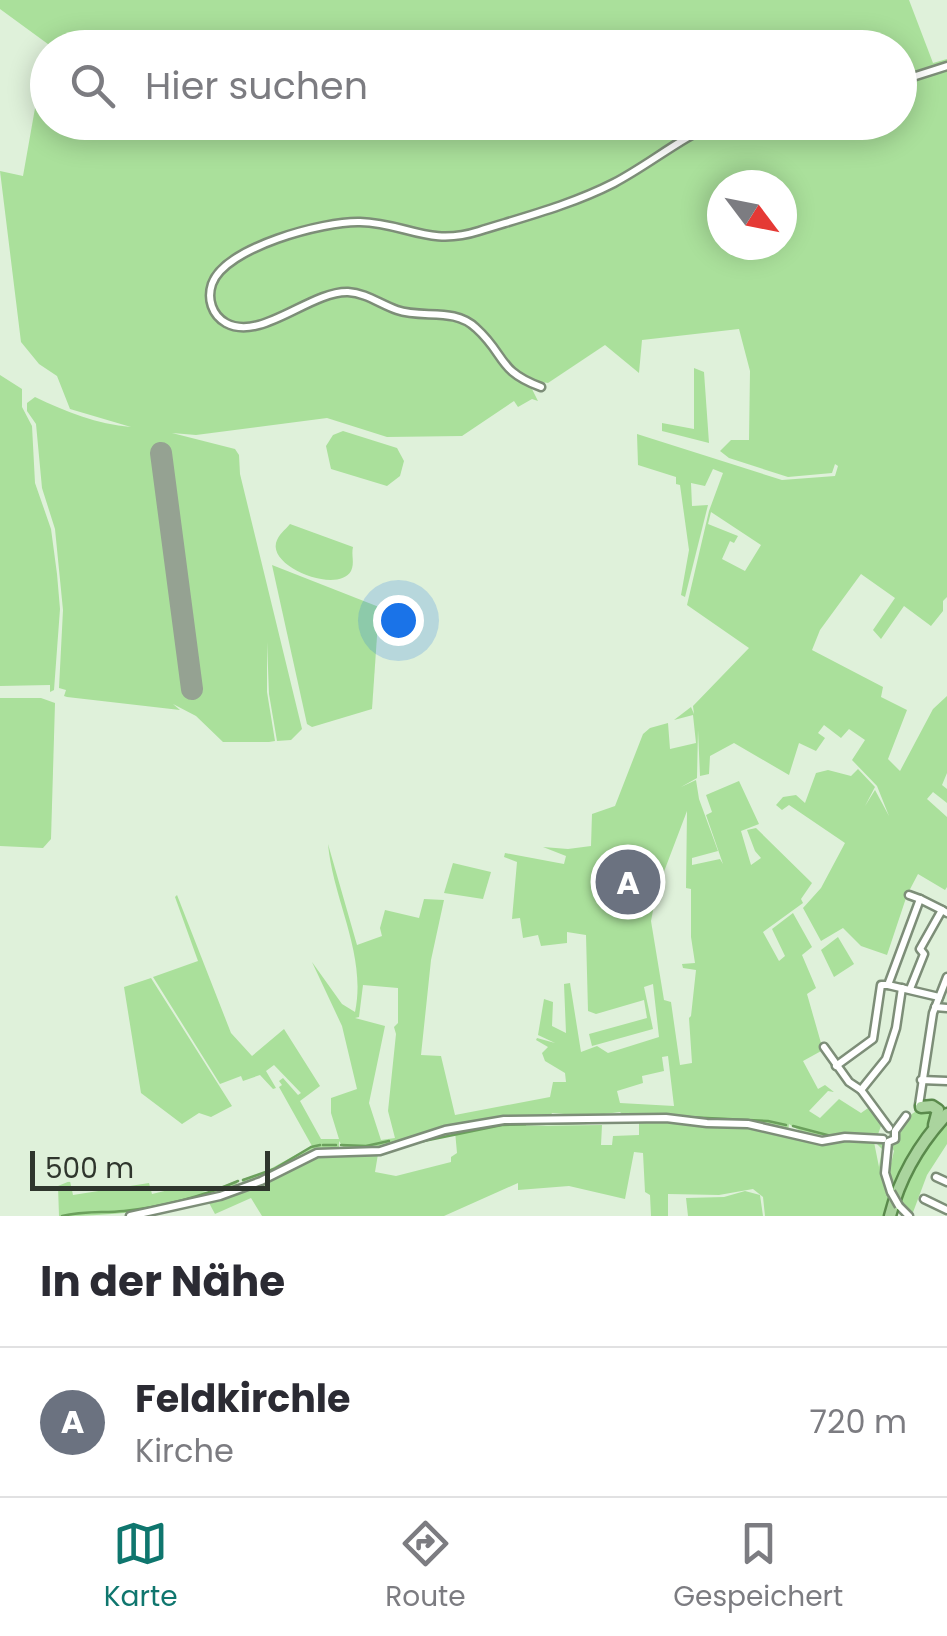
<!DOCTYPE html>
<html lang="de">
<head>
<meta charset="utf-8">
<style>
	:root { --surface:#fff; --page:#f2f2f3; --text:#2b2b33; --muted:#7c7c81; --line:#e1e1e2; --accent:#0f766e }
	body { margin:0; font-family:Poppins,sans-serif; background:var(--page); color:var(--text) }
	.compass { position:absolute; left:707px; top:170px; width:90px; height:90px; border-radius:50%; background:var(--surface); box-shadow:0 5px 25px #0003; rotate:122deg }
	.scale { position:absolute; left:30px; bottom:25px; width:240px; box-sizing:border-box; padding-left:10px; border:5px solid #2f362d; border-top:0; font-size:28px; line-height:35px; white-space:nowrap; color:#2f362d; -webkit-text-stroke:8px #dff1da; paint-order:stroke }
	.you { position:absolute; left:398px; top:620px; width:35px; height:35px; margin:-25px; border:8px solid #fff; border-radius:50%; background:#1a73e8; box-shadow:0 0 0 15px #1a73e833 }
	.badge { display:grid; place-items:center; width:65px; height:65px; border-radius:50%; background:var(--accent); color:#fff; font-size:32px; font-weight:700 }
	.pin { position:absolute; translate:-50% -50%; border:5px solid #fff; box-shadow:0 2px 10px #0006 }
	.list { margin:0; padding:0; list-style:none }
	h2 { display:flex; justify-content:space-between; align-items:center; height:130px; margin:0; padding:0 40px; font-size:42px }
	h2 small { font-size:32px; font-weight:400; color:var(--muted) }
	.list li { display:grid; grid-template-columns:65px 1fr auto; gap:30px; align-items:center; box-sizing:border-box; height:150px; padding:0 40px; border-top:2px solid var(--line) }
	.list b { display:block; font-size:38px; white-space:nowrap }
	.list p { margin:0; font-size:32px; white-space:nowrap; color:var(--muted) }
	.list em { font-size:32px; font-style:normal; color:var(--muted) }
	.icon { flex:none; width:55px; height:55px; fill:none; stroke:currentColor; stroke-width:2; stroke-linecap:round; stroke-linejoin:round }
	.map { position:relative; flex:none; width:947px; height:1216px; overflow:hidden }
	.search { position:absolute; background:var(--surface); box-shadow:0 5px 25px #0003; left:30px; right:30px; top:30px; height:110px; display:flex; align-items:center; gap:25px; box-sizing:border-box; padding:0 35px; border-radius:55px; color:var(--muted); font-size:38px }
	.sheet { height:280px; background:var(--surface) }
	nav { display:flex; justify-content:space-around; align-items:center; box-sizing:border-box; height:140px; border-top:2px solid var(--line); background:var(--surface); font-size:28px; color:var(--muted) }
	nav a { display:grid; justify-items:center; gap:5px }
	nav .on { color:var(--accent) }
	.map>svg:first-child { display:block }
</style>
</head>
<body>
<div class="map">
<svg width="947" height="1216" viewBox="0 0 947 1216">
	<rect width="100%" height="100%" fill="#dff1da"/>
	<!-- green -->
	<g fill="#aae09b" fill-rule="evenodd">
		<path d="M0,0H909L933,63L947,59V597L943,601V611L931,626L904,606L881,639L873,630L895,598L861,574L820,630L812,650L883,687L881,697L907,710L888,759L900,771L933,709L947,696V773L942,785L947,789V803L933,792L927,799L947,817V887L945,890L918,874L907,895L887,955L861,946L843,928L821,941L803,908L821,888L845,843L789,805L782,810L776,805L783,797L796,795L805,803L816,773L828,770L851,776L858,769L875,787L865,806L875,790L889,816L877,786L852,760L865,740L849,729L841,738L824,725L818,733L825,738L816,751L799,743L789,775L734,743L710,756L709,774L700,776L698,730L697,778L681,787L696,780L699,799L718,851L692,858V865L720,859L723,864L706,815L712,812L706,795L739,781L759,824L741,831L751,865L761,858L755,851L747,830L756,828L812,883L801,899L803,903L763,932L779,961L785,956L772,929L793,913L812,947L802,955L816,988L807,994L823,1050L803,1061L818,1089L825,1085L834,1092L828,1091L809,1111L820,1118L839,1099L861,1113L871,1106L881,1126L877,1137C867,1139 863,1136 853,1135C827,1132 816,1143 789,1124L788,1132C820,1144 840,1140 874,1142L879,1167L882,1149L877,1144L879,1141L885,1147L884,1174L891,1198L885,1216H765L763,1197L753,1189L719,1195L668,1194V1216H651L650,1195L645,1192L643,1153L634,1152L625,1199L569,1186L518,1190V1183L444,1216H262L251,1198L215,1214L208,1201L279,1174L309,1157L378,1154L375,1172L396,1176L451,1162V1157L457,1153L455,1131L525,1121L526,1126L602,1125L601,1145H612L613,1136L639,1135V1122H630L620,1112L589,1116L552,1113L551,1115C514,1116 478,1119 442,1127C408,1135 381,1156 345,1150L339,1141V1147C303,1150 276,1173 243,1185L242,1179L261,1174L312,1146L279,1087L282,1085L279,1081L283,1078L298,1095L301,1093L274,1065L266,1071L276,1088L273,1089L260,1075L243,1081L241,1076L220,1084L153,977L198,961L175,897L177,895L231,1033L252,1056L284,1029L320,1086L300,1101L321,1139H339L331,1113V1098L357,1089L342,1026L312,962L342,1004L355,1012C367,955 333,900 328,844L357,945L382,936L380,928L385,910L419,918L424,899L444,900L431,960L421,1055L441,1056L455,1115L550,1097L553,1082H566L565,1073L545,1061L542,1053L548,1047L536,1040L537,1038L555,1043L538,1035L544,999L553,1002L552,1026L566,1033L564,984L570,983L581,1052L597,1046L608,1053L659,1037L653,984L644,987L653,1029L592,1046L589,1034L647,1018L644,1000L596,1014L588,1011L586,935L567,932V943L541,946L538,935L523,938L520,918L512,919L517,862L504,857L505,853L564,864L566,856L543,847L568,849L591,846L592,814L615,806L643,734L650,728L668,723L670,749L696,743L693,715L674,720L691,707L694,714L693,706L749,648L687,605L709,511L723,473L713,469L705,486L691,483L692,506L708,505L685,597L681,595L689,550L680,485L676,484V477L638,465L637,434L782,480L835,476L838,466L835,464L832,473L788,477L729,458L720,451L731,440H749L750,371L739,329L642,340L639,373L605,345L548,383L535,381L532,389L538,401L532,399L518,407L514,401L462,436L387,437L327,418L196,435L172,433L235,449L239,455L240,474L302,729L291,740L277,741L269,694L267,642V692L275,741L269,742H223L196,716L173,704L180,710L67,697L64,696L66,690L59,688L63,610L55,529L42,488L36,424L27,411V403L35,397C66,412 97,424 131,427L70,409L57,376L39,364L21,342L0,171L23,176L40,80L47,83L48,122H900V48L52,47L0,9ZM722,185H782V245H722ZM711,512L761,545L745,571L722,559L730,541L734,543L738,536L708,524ZM687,811L686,888L691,889V937L695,963L682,964L683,968L696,970L691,1016L689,1018L692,1063L680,1065L671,1002L664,1000L651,921L657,890ZM363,985L398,988V1023L394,1027L396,1034L388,1111L395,1138L381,1140L369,1103L385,1026L355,1018L359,1017ZM668,1056L674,1106L620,1103L617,1091L643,1083L642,1076L664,1071L662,1057Z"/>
		<path d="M694,368L704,372L709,443L662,431V423L694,429Z"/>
		<path d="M0,375L22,389V407L32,426L35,483L51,529L57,574L60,609L54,690L50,692V685L0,686Z"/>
		<path d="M343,431L397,448L404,461L400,476L387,486L331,469L326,446L333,435Z"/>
		<path d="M290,524L353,547C351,555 355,563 351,571C338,594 270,568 276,543C278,535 285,530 290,524Z"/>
		<path d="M272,565L379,607L372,709L312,727L307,724Z"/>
		<path d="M0,698H41L55,703L51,839L43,848L0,846Z"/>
		<path d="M453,863L491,872L483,899L444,893Z"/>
		<path d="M838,937L854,964L834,977L821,950Z"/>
		<path d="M151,978L232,1106L211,1117L199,1113L182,1124L141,1093L124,987Z"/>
		<path d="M931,1107L935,1120L905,1163L894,1190L889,1172L894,1151L891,1146C905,1129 901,1111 931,1107Z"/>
		<path d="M947,1119V1144L927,1175L912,1215L899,1199L920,1152Z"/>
		<path d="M70,1181L73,1195L149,1183L152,1194L181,1187L207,1192L236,1181L238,1187C181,1209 119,1216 59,1216L58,1186Z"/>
		<path d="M745,1191L760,1195L763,1216H688L686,1198L724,1197Z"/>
	</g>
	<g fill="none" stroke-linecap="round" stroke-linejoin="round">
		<!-- stream -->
		<g stroke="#6ba05c" stroke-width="2.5">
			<path d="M686,1117L768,1121L786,1125"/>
			<path d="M793,1126L831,1136"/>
			<path d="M414,1143L502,1125L618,1122"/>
			<path d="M323,1145H336"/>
			<path d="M341,1145L366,1146L389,1141"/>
			<path d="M243,1180L274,1169L311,1147L320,1145"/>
			<path d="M62,1216C83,1211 103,1213 124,1211C163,1207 201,1197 238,1181"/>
		</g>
		<!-- runway -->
		<path stroke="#95a292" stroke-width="22" d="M161,453L192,689"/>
		<!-- minor casing -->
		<g stroke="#7d8e78" stroke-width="11">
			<g id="minor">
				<path d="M900,81L947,66"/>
				<path d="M541,387C497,371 506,355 476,328C454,307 423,319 397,310C380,304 366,293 348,292C310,291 261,342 226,323C212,315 207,299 212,284C225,247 324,221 360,222C406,223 428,247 479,231C524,217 571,205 614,183C650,164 680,138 718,122"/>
				<path d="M909,895L920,899"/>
				<path d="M888,985L939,997"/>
				<path d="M910,989L924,954L920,949L942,910L947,913"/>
				<path d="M935,1007L947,1008"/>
				<path d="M824,1047L849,1082L861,1090"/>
				<path d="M836,1066L873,1039L881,985H888L920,899L942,910"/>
				<path d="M921,1080L947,1081"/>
				<path d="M919,1105L933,1013L947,977"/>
				<path d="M889,1128L861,1090L886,1059L896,1028L902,988"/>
				<path d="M936,1177L947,1182"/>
				<path d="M891,1192L885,1173L888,1142L895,1139V1131L906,1116"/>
				<path d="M924,1199L947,1210"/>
				<path d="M899,1206L909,1216"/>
				<path d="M130,1216L220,1196L261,1181L317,1153L380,1151L445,1130L504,1120L666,1118L707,1123L748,1124L822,1141L845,1137L883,1139"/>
			</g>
		</g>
		<!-- major casing -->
		<g stroke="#5a8a4c" stroke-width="15">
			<g id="major">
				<path d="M921,1107L932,1106L938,1110L934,1125"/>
				<path d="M890,1216C900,1176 919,1144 947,1114"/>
			</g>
		</g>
		<!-- minor -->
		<use href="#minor" stroke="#fff" stroke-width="6"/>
		<!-- major -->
		<use href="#major" stroke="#aad49e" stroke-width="10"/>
		<!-- minor-bridge casing -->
		<g stroke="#7d8e78" stroke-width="11" stroke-linecap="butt">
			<path id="minor-bridge" d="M891,1192L899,1206"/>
		</g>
		<!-- minor-bridge -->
		<use href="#minor-bridge" stroke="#fff" stroke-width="6"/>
	</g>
</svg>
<svg class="compass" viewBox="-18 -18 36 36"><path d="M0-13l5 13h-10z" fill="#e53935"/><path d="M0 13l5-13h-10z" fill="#7c7c81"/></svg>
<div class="scale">500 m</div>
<div class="you"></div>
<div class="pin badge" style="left:628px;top:882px;background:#6b7280">A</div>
<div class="search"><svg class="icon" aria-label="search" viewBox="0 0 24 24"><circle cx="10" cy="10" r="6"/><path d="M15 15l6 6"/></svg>Hier suchen</div>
</div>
<section class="sheet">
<h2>In der Nähe<small></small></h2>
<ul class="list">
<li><span class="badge" style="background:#6b7280">A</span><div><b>Feldkirchle</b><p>Kirche</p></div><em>720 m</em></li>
</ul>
</section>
<nav>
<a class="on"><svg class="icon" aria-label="map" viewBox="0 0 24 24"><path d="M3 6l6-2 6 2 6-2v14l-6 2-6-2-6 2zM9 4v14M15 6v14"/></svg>Karte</a>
<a><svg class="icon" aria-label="directions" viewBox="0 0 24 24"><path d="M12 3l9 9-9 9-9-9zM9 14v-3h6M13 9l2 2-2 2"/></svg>Route</a>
<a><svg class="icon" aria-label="saved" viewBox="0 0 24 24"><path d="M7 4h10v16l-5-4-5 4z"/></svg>Gespeichert</a>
</nav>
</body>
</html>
